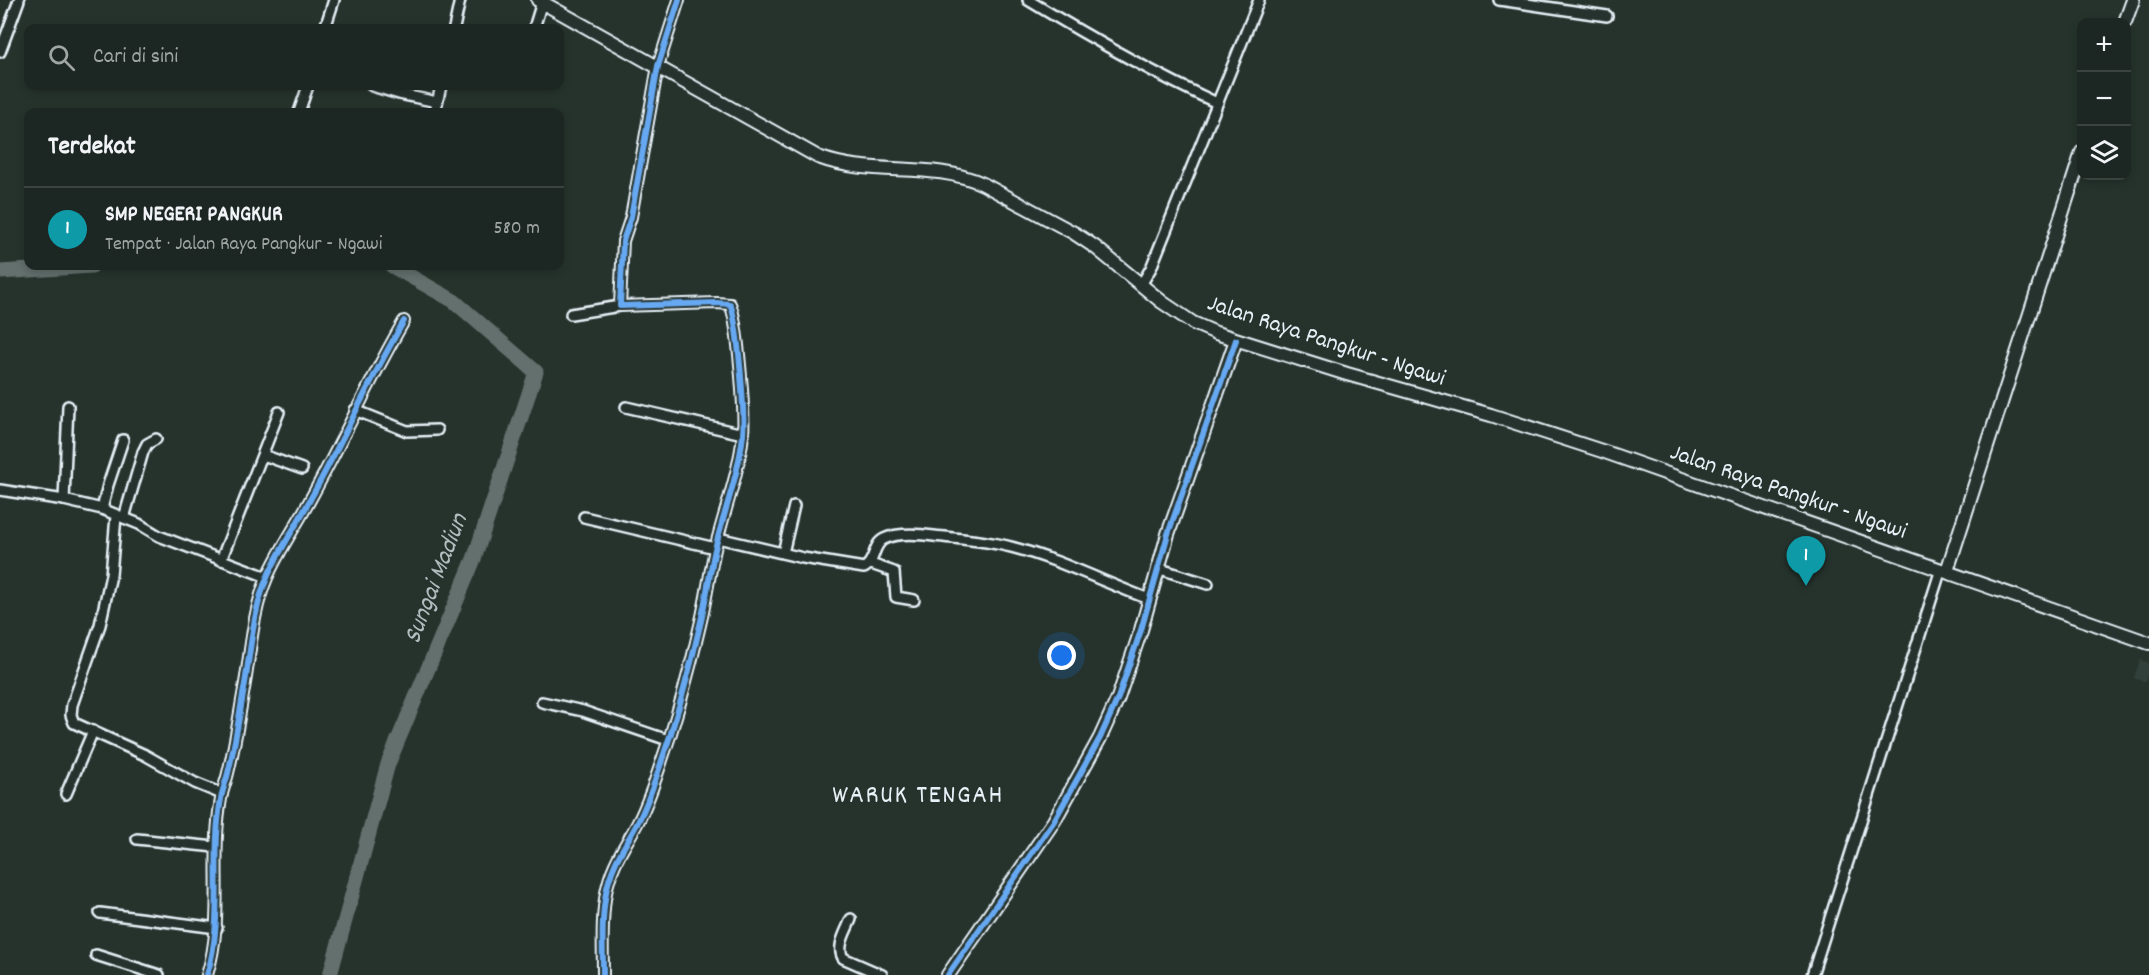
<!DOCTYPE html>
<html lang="id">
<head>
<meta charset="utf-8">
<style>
	:root { --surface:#1c2622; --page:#252e2a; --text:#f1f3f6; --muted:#a0a5a5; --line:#3a4340; --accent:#ffd166 }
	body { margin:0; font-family:Dekko,sans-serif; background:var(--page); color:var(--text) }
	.controls { position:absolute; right:18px; top:18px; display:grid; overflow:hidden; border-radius:12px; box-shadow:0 3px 9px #0003 }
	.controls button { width:54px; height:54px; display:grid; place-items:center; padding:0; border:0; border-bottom:2px solid var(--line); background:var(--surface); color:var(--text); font:30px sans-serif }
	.you { position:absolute; left:1062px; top:656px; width:21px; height:21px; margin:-15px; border:4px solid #fff; border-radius:50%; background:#1a73e8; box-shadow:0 0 0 9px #1a73e833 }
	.badge { display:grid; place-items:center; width:39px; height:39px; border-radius:50%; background:var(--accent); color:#fff; font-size:20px; font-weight:700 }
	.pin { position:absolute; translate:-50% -50px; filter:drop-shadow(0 2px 3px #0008) }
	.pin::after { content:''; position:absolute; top:32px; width:21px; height:18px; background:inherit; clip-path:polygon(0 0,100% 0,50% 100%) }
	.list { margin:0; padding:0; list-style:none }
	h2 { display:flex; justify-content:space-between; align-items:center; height:78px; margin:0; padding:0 24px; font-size:26px }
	h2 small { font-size:20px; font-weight:400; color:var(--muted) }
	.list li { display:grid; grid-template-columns:39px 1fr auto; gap:18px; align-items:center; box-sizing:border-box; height:84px; padding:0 24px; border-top:2px solid var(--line) }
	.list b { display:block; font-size:22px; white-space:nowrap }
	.list p { margin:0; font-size:20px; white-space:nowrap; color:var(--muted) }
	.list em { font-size:20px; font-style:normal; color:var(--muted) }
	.icon { flex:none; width:33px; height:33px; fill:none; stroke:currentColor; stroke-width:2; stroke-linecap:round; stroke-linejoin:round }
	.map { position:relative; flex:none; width:2149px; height:975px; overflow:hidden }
	.search { position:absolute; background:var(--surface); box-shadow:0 3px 9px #0003; left:24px; top:24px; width:540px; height:66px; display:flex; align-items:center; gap:15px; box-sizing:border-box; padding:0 21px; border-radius:12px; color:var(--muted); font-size:22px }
	.panel { position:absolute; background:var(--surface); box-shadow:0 3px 9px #0003; left:24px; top:108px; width:540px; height:162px; border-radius:12px }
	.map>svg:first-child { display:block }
</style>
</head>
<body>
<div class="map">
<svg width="2149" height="975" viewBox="0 0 2149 975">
	<rect width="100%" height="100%" fill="#26332d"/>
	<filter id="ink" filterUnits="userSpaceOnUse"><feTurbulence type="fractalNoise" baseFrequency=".0167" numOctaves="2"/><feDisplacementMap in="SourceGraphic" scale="12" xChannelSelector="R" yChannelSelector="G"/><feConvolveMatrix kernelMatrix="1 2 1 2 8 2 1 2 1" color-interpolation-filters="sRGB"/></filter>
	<g filter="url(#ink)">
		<!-- built -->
		<path fill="#333f3a" d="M2140,660L2149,663V671L2145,682L2134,678Z"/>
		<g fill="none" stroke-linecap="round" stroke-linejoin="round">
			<!-- river -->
			<g stroke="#636f6d" stroke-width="15">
				<path d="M0,272L92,266"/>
				<path d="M330,975L388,764L474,559L536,372L454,301L392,266"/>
			</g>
			<!-- street casing -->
			<g stroke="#e8f1f8" stroke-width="14">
				<g id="street">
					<path d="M1028,0C1089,37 1152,73 1217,103"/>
					<path d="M1499,0L1607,16"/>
					<path d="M325,28L334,0"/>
					<path d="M454,28L460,0"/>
					<path d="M534,28L542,2"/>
					<path d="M0,52L19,0"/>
					<path d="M372,86L399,94L437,102"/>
					<path d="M299,112L308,86"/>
					<path d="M435,112L441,86"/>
					<path d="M1141,285L1151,268L1259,0"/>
					<path d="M571,314L620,306"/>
					<path d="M626,407L743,434"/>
					<path d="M355,410L407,431L437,430"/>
					<path d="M263,455L302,469"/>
					<path d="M0,490L64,500L102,509L139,524L159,536L267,577"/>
					<path d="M64,500L68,406"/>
					<path d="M102,509L108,485L123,440"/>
					<path d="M116,516L111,575L100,625L72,705L71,715L74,723L145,755L195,783L222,794"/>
					<path d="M584,517L715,548"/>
					<path d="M124,518L143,452L147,444L156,439"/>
					<path d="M718,538L803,558L864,568C876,562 872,545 884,539C898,532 919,534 934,536C960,539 985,540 1011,547C1058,559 1103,582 1149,599"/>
					<path d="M783,553L794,506"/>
					<path d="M221,560L279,412"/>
					<path d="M871,564L894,572L896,597L914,600"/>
					<path d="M1157,568L1208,584"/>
					<path d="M542,702L583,711L668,740"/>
					<path d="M66,794L93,731"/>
					<path d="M137,839L215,847"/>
					<path d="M100,913L217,928"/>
					<path d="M851,919C847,930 836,946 843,958L882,975"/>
					<path d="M96,955L159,975"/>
					<path d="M207,975C225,917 210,858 221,799C222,791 226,782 228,773C235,745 239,717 244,689C251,651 252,613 267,578C279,550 297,525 311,498C343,440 370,379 404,321"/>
					<path d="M603,975C603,948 601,920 606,893C611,865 624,848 637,824C646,807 653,787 659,769C676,721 690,670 701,621C707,595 710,570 716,545C725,509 739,472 743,435C745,414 738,320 730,304L717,303L620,306L623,241L631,217L658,66L679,0"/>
					<path d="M1812,975L1941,569"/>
				</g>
			</g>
			<!-- secondary casing -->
			<g stroke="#e8f1f8" stroke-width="16">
				<g id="secondary">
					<path d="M538,0L818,157C874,178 930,160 983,184L1074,233L1095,247L1162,302L1193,323L1216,333L1347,374L1491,415L1605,452L2149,643"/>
					<path d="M2125,22L2133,0"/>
					<path d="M1947,571L2082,152"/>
					<path d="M948,975L1054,821L1100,738L1118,698L1141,630L1168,534L1236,340"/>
				</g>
			</g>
			<!-- street -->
			<use href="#street" stroke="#26332d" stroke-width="9"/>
			<!-- secondary -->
			<use href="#secondary" stroke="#26332d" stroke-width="12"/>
			<!-- cycleway casing -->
			<g stroke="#26332d" stroke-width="10">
				<g id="cycleway">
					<path d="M207,975C225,917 210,858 221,799C222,791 226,782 228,773C235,745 239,717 244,689C251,651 252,613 267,578C279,550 297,525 311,498C343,440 370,379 404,321"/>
					<path d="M603,975C603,948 601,920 606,893C611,865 624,848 637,824C646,807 653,787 659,769C676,721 690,670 701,621C707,595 710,570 716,545C725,509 739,472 743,435C745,414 738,320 730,304L717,303L620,306L623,241L631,217L658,66L679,0"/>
					<path d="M948,975L1054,821L1100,738L1118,698L1141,630L1168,534L1236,340"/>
				</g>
			</g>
			<!-- cycleway -->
			<use href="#cycleway" stroke="#66a8f1" stroke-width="6"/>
		</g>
	</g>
	<g text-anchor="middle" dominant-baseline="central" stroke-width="6" stroke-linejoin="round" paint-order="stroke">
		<!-- street labels -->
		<g font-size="24" fill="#e8f1f8" stroke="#26332d">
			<text transform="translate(1326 342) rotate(18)">Jalan Raya Pangkur - Ngawi</text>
			<text transform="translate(1788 493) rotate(19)">Jalan Raya Pangkur - Ngawi</text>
		</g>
		<!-- water labels -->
		<g font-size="26" font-style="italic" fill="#b3bdc0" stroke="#26332d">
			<text transform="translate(437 579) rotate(-69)">Sungai Madiun</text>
		</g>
		<!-- quarter labels -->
		<g font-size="27" letter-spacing="1.5" fill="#e8f1f8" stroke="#26332d">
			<text x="918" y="796">WARUK TENGAH</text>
		</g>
	</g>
</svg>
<div class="controls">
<button>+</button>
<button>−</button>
<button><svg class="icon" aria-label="layers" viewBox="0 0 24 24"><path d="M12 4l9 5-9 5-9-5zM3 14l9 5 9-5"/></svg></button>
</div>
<div class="you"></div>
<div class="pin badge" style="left:1806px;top:586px;background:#0f9aa8">1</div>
<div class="search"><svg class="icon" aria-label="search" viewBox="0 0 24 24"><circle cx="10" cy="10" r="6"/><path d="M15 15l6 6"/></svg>Cari di sini</div>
<section class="panel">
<h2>Terdekat<small></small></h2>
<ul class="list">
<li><span class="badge" style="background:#0f9aa8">1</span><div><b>SMP NEGERI PANGKUR</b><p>Tempat · Jalan Raya Pangkur - Ngawi</p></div><em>580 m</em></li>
</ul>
</section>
</div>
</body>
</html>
